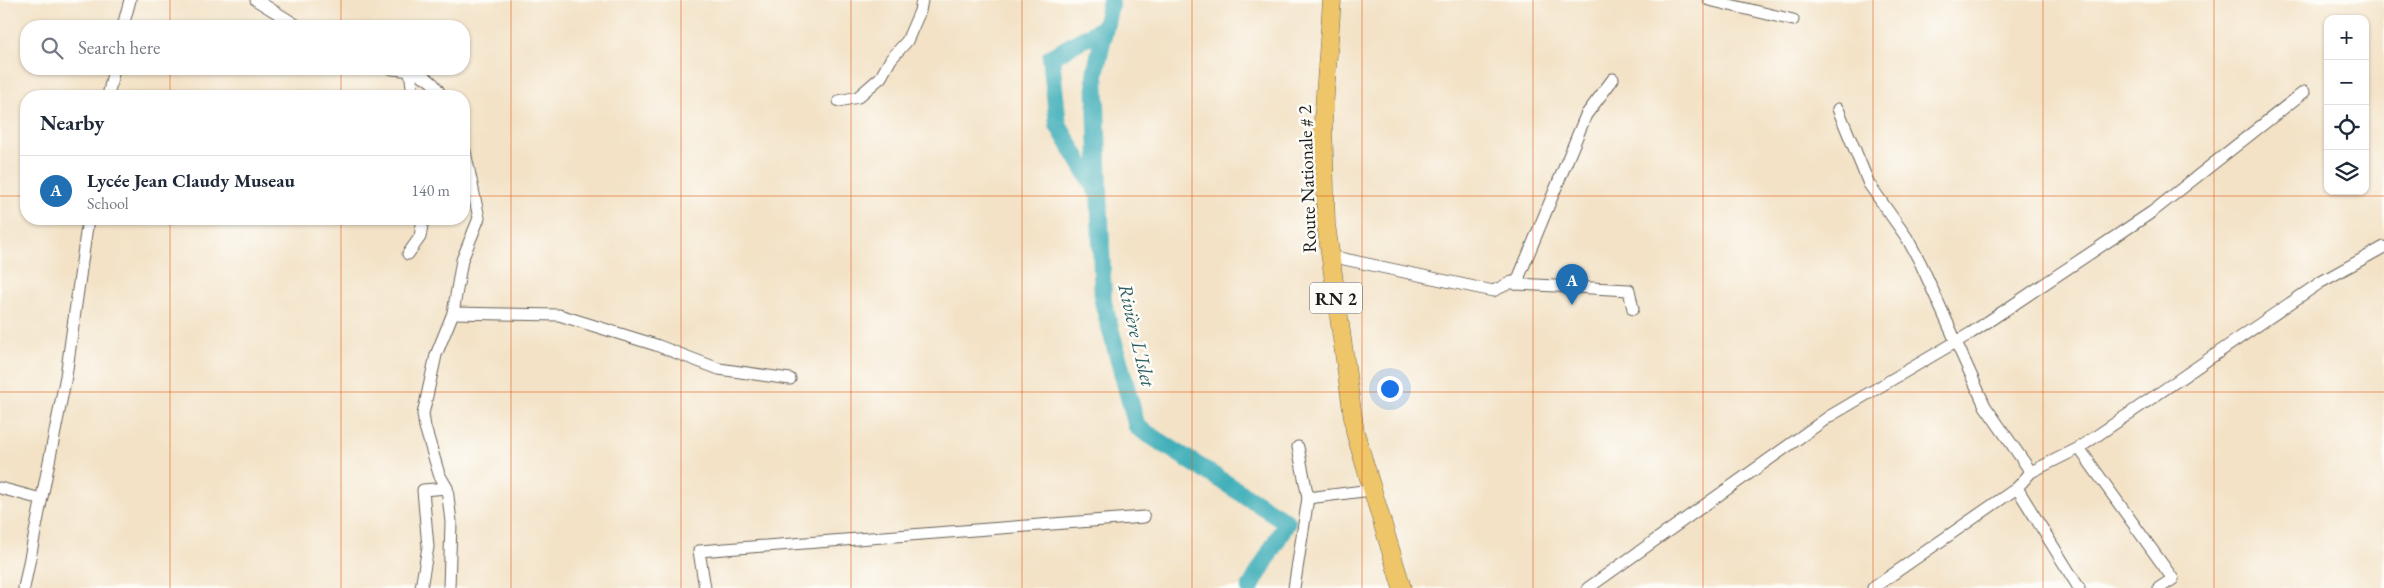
<!DOCTYPE html>
<html lang="en">
<head>
<meta charset="utf-8">
<style>
	:root { --surface:#fff; --page:#f6f6f7; --text:#1f2937; --muted:#747a83; --line:#e0e1e3; --accent:#1f6fb2 }
	body { margin:0; font-family:"EB Garamond",serif; background:var(--page); color:var(--text) }
	.controls { position:absolute; right:15px; top:15px; display:grid; overflow:hidden; border-radius:10px; box-shadow:0 1px 4px #0004 }
	.controls button { width:45px; height:45px; display:grid; place-items:center; padding:0; border:0; border-bottom:1px solid var(--line); background:var(--surface); color:var(--text); font:25px sans-serif }
	.you { position:absolute; left:1389px; top:388px; width:18px; height:18px; margin:-12px; border:4px solid #fff; border-radius:50%; background:#1a73e8; box-shadow:0 0 0 8px #1a73e833 }
	.badge { display:grid; place-items:center; width:32px; height:32px; border-radius:50%; background:var(--accent); color:#fff; font-size:16px; font-weight:700 }
	.pin { position:absolute; translate:-50% -41px; filter:drop-shadow(0 1px 2px #0008) }
	.pin::after { content:''; position:absolute; top:26px; width:18px; height:15px; background:inherit; clip-path:polygon(0 0,100% 0,50% 100%) }
	.list { margin:0; padding:0; list-style:none }
	h2 { display:flex; justify-content:space-between; align-items:center; height:65px; margin:0; padding:0 20px; font-size:21px }
	h2 small { font-size:16px; font-weight:400; color:var(--muted) }
	.list li { display:grid; grid-template-columns:32px 1fr auto; gap:15px; align-items:center; box-sizing:border-box; height:70px; padding:0 20px; border-top:1px solid var(--line) }
	.list b { display:block; font-size:19px; white-space:nowrap }
	.list p { margin:0; font-size:16px; white-space:nowrap; color:var(--muted) }
	.list em { font-size:16px; font-style:normal; color:var(--muted) }
	.icon { flex:none; width:28px; height:28px; fill:none; stroke:currentColor; stroke-width:2; stroke-linecap:round; stroke-linejoin:round }
	.map { position:relative; flex:none; width:2384px; height:588px; overflow:hidden }
	.search { position:absolute; background:var(--surface); box-shadow:0 1px 4px #0004; left:20px; top:20px; width:450px; height:55px; display:flex; align-items:center; gap:12px; box-sizing:border-box; padding:0 18px; border-radius:20px; color:var(--muted); font-size:19px }
	.panel { position:absolute; background:var(--surface); box-shadow:0 1px 4px #0004; left:20px; top:90px; width:450px; height:135px; border-radius:20px }
	.map>svg:first-child { display:block }
</style>
</head>
<body>
<div class="map">
<svg width="2384" height="588" viewBox="0 0 2384 588">
	<rect width="100%" height="100%" fill="#fdfcf7"/>
	<filter id="ink" filterUnits="userSpaceOnUse"><feTurbulence type="fractalNoise" baseFrequency=".02" numOctaves="2"/><feDisplacementMap in="SourceGraphic" scale="10" xChannelSelector="R" yChannelSelector="G"/><feConvolveMatrix kernelMatrix="1 2 1 2 8 2 1 2 1" color-interpolation-filters="sRGB"/></filter>
	<filter id="wash" filterUnits="userSpaceOnUse"><feTurbulence type="fractalNoise" baseFrequency=".0096" numOctaves="4" result="noise"/><feDisplacementMap in="SourceGraphic" scale="20" xChannelSelector="R" yChannelSelector="G"/><feGaussianBlur stdDeviation="1.12" result="paint"/><feColorMatrix in="noise" values="0 0 0 0 0 0 0 0 0 0 0 0 0 0 0 0 0 1.4 0 .05"/><feComposite in="paint" operator="in"/></filter>
	<g filter="url(#wash)">
		<rect width="100%" height="100%" fill="#f3e2c6"/>
		<g fill="none" stroke-linecap="round" stroke-linejoin="round">
			<!-- river -->
			<g stroke="#3fafb9" stroke-width="18">
				<path d="M1111,0L1095,74L1103,302L1137,427L1287,522L1250,588"/>
				<path d="M1099,195L1058,125L1051,57L1105,27"/>
			</g>
		</g>
	</g>
	<g filter="url(#ink)">
		<g fill="none" stroke-linecap="round" stroke-linejoin="round">
			<!-- street casing -->
			<g stroke="#676158" stroke-width="13">
				<g id="street">
					<path d="M256,0L298,26"/>
					<path d="M1709,0L1793,20"/>
					<path d="M123,26L130,0"/>
					<path d="M392,69C413,70 432,75 441,96"/>
					<path d="M410,70L413,96"/>
					<path d="M108,96L114,69"/>
					<path d="M839,101L858,97L881,77L891,59L907,41L920,11L922,0"/>
					<path d="M1838,109L1869,184L1907,238L1920,262L1985,406L2031,472"/>
					<path d="M408,254L420,237L423,219"/>
					<path d="M1330,256L1493,291L1512,282L1516,284L1629,290L1633,309"/>
					<path d="M1516,284L1586,115L1613,79"/>
					<path d="M453,313L559,315L656,345L719,369L790,379"/>
					<path d="M2079,448L2173,579L2159,588"/>
					<path d="M0,488L41,499"/>
					<path d="M2017,488L2079,588"/>
					<path d="M1308,498L1371,490"/>
					<path d="M24,588L66,376L88,219"/>
					<path d="M421,588L428,547L423,490L447,488"/>
					<path d="M449,588L451,522L447,488L439,474L425,427L423,414L436,355L453,313L462,260L479,218L464,147"/>
					<path d="M705,588L699,551L1144,517"/>
					<path d="M1294,588L1308,498L1298,447"/>
					<path d="M1588,588L1830,416L1971,333L2152,212L2304,92"/>
					<path d="M1873,588L2017,488L2031,472L2079,448L2321,282L2384,247"/>
				</g>
			</g>
			<!-- primary casing -->
			<g stroke="#676158" stroke-width="19">
				<path id="primary" d="M1332,0L1323,122L1326,224L1355,432L1402,588"/>
			</g>
			<!-- street -->
			<use href="#street" stroke="#fff" stroke-width="11"/>
			<!-- primary -->
			<use href="#primary" stroke="#eec569" stroke-width="18"/>
		</g>
	</g>
	<!-- grid -->
	<path fill="none" stroke="#de560d" stroke-width="1" stroke-opacity="0.55" d="M170,0V26M341,0V26M511,0V588M681,0V588M851,0V588M1022,0V588M1192,0V588M1362,0V588M1533,0V588M1703,0V588M1873,0V588M2043,0V588M2214,0V588M170,69V96M341,69V96M0,196H26M464,196H2384M170,219V588M341,219V588M0,392H2384"/>
	<g text-anchor="middle" dominant-baseline="central" stroke-width="5" stroke-linejoin="round" paint-order="stroke">
		<!-- shield labels -->
		<rect fill="#fdfcf7" stroke="#605f5e" stroke-width="1" x="1310" y="282.5" width="52" height="31" rx="4"/>
		<g font-size="18" font-weight="bold" fill="#1c1c1c">
			<text x="1336" y="298">RN 2</text>
		</g>
		<!-- street labels -->
		<g font-size="19" fill="#1c1c1c" stroke="#fdfcf7">
			<text transform="translate(1307 179) rotate(-92)">Route Nationale # 2</text>
		</g>
		<!-- water labels -->
		<g font-size="20" font-style="italic" fill="#2c5e63" stroke="#fdfcf7">
			<text transform="translate(1137 335) rotate(77)">Rivière L'Islet</text>
		</g>
	</g>
</svg>
<div class="controls">
<button>+</button>
<button>−</button>
<button><svg class="icon" aria-label="locate" viewBox="0 0 24 24"><circle cx="12" cy="12" r="6"/><path d="M12 2v4M12 18v4M2 12h4M18 12h4"/></svg></button>
<button><svg class="icon" aria-label="layers" viewBox="0 0 24 24"><path d="M12 4l9 5-9 5-9-5zM3 14l9 5 9-5"/></svg></button>
</div>
<div class="you"></div>
<div class="pin badge" style="left:1572px;top:305px">A</div>
<div class="search"><svg class="icon" aria-label="search" viewBox="0 0 24 24"><circle cx="10" cy="10" r="6"/><path d="M15 15l6 6"/></svg>Search here</div>
<section class="panel">
<h2>Nearby<small></small></h2>
<ul class="list">
<li><span class="badge">A</span><div><b>Lycée Jean Claudy Museau</b><p>School</p></div><em>140 m</em></li>
</ul>
</section>
</div>
</body>
</html>
